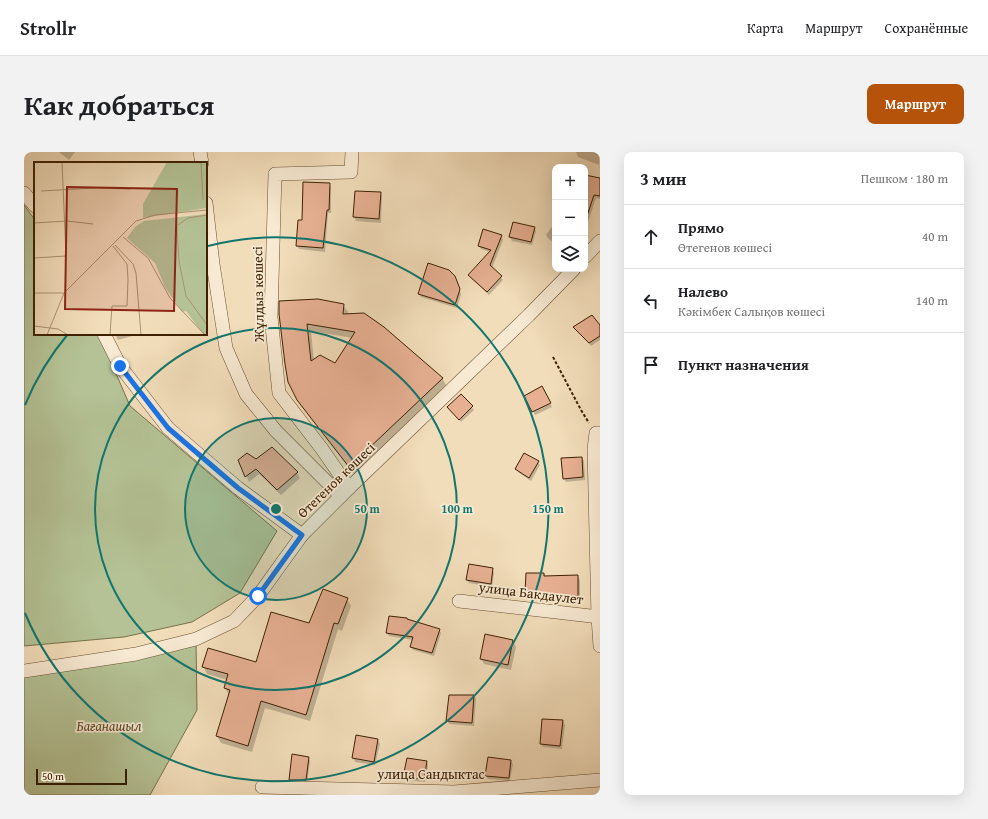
<!DOCTYPE html>
<html lang="ru">
<head>
<meta charset="utf-8">
<style>
	:root { --surface:#fff; --page:#f2f2f2; --text:#202124; --muted:#757577; --line:#e0e0e0; --accent:#b45309 }
	body { margin:0; font-family:"Gentium Book Plus",serif; background:var(--page); color:var(--text) }
	.controls { position:absolute; right:12px; top:12px; display:grid; overflow:hidden; border-radius:8px; box-shadow:0 4px 16px #0002 }
	.controls button { width:36px; height:36px; display:grid; place-items:center; padding:0; border:0; border-bottom:1px solid var(--line); background:var(--surface); color:var(--text); font:20px sans-serif }
	.scale { position:absolute; left:12px; bottom:10px; width:91px; box-sizing:border-box; padding-left:4px; border:2px solid #3d2103; border-top:0; font-size:11px; line-height:14px; white-space:nowrap; color:#3d2103; -webkit-text-stroke:3px #f7e9d2; paint-order:stroke }
	.stop { position:absolute; width:12px; height:12px; margin:-9px; border:3px solid #1a73e8; border-radius:50%; background:#fff }
	.stop.end { background:#1a73e8; border-color:#fff; box-shadow:0 1px 4px #0008 }
	.list { margin:0; padding:0; list-style:none }
	h2 { display:flex; justify-content:space-between; align-items:center; height:52px; margin:0; padding:0 16px; font-size:17px }
	h2 small { font-size:13px; font-weight:400; color:var(--muted) }
	.list li { display:grid; grid-template-columns:26px 1fr auto; gap:12px; align-items:center; box-sizing:border-box; height:64px; padding:0 16px; border-top:1px solid var(--line) }
	.list b { display:block; font-size:15px; white-space:nowrap }
	.list p { margin:0; font-size:13px; white-space:nowrap; color:var(--muted) }
	.list em { font-size:13px; font-style:normal; color:var(--muted) }
	.icon { flex:none; width:22px; height:22px; fill:none; stroke:currentColor; stroke-width:2; stroke-linecap:round; stroke-linejoin:round }
	.map { position:relative; flex:none; width:576px; height:643px; overflow:hidden; border-radius:8px }
	header { display:flex; align-items:center; gap:24px; box-sizing:border-box; height:56px; padding:0 20px; background:var(--surface); border-bottom:1px solid var(--line) }
	header strong { font-size:19px }
	nav { display:flex; gap:22px; margin-inline-start:auto; font-size:14px }
	.intro { display:flex; align-items:center; justify-content:space-between; box-sizing:border-box; height:96px; padding:0 24px }
	h1 { margin:0; font-size:28px }
	.button { padding:10px 18px; border-radius:8px; background:var(--accent); color:#fff; font-size:14px; font-weight:700 }
	main { display:flex; gap:24px; padding:0 24px }
	aside { flex:1; background:var(--surface); border-radius:8px; box-shadow:0 4px 16px #0002 }
	.map>svg:first-child { display:block }
</style>
</head>
<body>
<header>
<strong>Strollr</strong>
<nav><a>Карта</a><a>Маршрут</a><a>Сохранённые</a></nav>
</header>
<div class="intro"><h1>Как добраться</h1><a class="button">Маршрут</a></div>
<main>
<div class="map">
<svg width="576" height="643" viewBox="0 0 576 643">
	<rect width="100%" height="100%" fill="#f2ddba"/>
	<filter id="stains"><feTurbulence type="fractalNoise" baseFrequency=".005" numOctaves="4"/><feColorMatrix values="0 0 0 0 .2 0 0 0 0 .09 0 0 0 0 .02 0 0 0 .5 -.17"/></filter>
	<radialGradient id="worn" r=".72"><stop offset=".6" stop-color="#630" stop-opacity="0"/><stop offset="1" stop-color="#630" stop-opacity=".3"/></radialGradient>
	<!-- green -->
	<g fill="#b4c295" stroke="#78724c">
		<path d="M0,53L11,68V182H75L106,254L253,379L216,441L168,470L100,485L0,494Z"/>
		<path d="M172,487L173,558L126,643H0V519Z"/>
	</g>
	<!-- shadow -->
	<g fill="#0003" fill-rule="evenodd">
		<path d="M35,0H51L45,8Z"/>
		<path d="M552,0H576L575,13L554,5Z"/>
		<path d="M561,24L576,27V47L572,46L563,73H561Z"/>
		<path d="M305,32L307,36V61H304L301,100L275,97L273,94L279,69Z"/>
		<path d="M332,40L356,41L358,44L357,71L332,69L330,65Z"/>
		<path d="M531,70V92L524,86L522,83Z"/>
		<path d="M510,75L512,79L508,93L488,89L486,85Z"/>
		<path d="M477,84L479,88L468,116L479,128L465,143L447,126L445,123L466,100L457,97L455,94Z"/>
		<path d="M433,129L437,142L433,156L397,145L395,142Z"/>
		<path d="M319,153L324,160V162L418,226L422,233L330,322L278,255L274,247L256,162ZM287,179L329,186L312,213L290,209Z"/>
		<path d="M576,175V188L567,194L551,176Z"/>
		<path d="M91,182H115L94,188Z"/>
		<path d="M520,239L528,255L511,263L502,244Z"/>
		<path d="M437,243L450,258L437,270L424,255Z"/>
		<path d="M558,306L560,309L561,328L542,330L540,326Z"/>
		<path d="M215,308H232L273,321L276,326L257,343L235,322L225,330Z"/>
		<path d="M514,310L516,313L507,329L494,320L492,317Z"/>
		<path d="M468,417L470,421L468,435L445,431L443,428Z"/>
		<path d="M503,422H520L522,425L554,424L556,428V448H535L534,445L504,444L502,441Z"/>
		<path d="M323,447L327,454L318,479L314,477L286,569L241,556L228,600L197,591L193,584L205,543L201,536L204,528L183,522L179,514L233,511Z"/>
		<path d="M415,478L417,481L410,504L389,498L387,495L389,488L365,484L363,481Z"/>
		<path d="M489,489L492,495L487,518L460,512L457,507Z"/>
		<path d="M450,544L452,547L450,574L425,572L423,568Z"/>
		<path d="M539,569L541,573L538,597L519,595L517,592Z"/>
		<path d="M354,588L356,592L351,613L331,610L329,606Z"/>
		<path d="M284,606L286,609L283,631H268L266,627Z"/>
		<path d="M487,609L489,612L486,629L464,627L462,623Z"/>
		<path d="M402,610L404,613L401,630L382,628L380,624Z"/>
	</g>
	<!-- building -->
	<g fill="#e7b093" stroke="#3d2103" fill-rule="evenodd">
		<path d="M561,23L576,26V44L570,43L563,64H561Z"/>
		<path d="M279,30L306,31L305,58H303L299,96L272,94L274,68H278Z"/>
		<path d="M331,39L357,40L355,67L329,65Z"/>
		<path d="M489,70L511,75L507,90L485,85Z"/>
		<path d="M459,77L478,83L466,113L478,124L463,140L444,123L467,98L454,94Z"/>
		<path d="M404,111L425,118L431,124L436,137L431,153L394,142Z"/>
		<path d="M294,147L320,152L319,162L340,161L360,175L419,226L325,315L273,248L264,230L261,212L255,162V149ZM283,172L331,180L311,211L296,203L287,209Z"/>
		<path d="M568,163L576,173V184L565,191L549,175Z"/>
		<path d="M518,234L527,251L508,260L500,244Z"/>
		<path d="M437,242L449,254L435,268L423,255Z"/>
		<path d="M248,295L274,320L253,338L232,317L221,325L214,308L223,301L232,307Z"/>
		<path d="M500,301L515,309L505,326L491,317Z"/>
		<path d="M558,305L559,325L539,327L537,306Z"/>
		<path d="M445,412L469,416L467,432L442,428Z"/>
		<path d="M502,421H520V424L554,423V444H532V442L501,441Z"/>
		<path d="M299,437L324,446L314,472L310,471L282,563L237,549L224,594L192,584L206,538L200,536L204,522L178,515L184,496L232,510L247,460L285,471Z"/>
		<path d="M365,464L383,466V467L416,477L408,501L386,495L389,485L362,481Z"/>
		<path d="M461,482L489,488L484,513L456,507Z"/>
		<path d="M425,543H450L448,571L422,569Z"/>
		<path d="M518,567L539,568L536,594L516,592Z"/>
		<path d="M332,583L354,587L350,610L328,606Z"/>
		<path d="M268,602L285,605L282,628H265Z"/>
		<path d="M464,605L487,608L485,626L461,624Z"/>
		<path d="M383,606L403,609L400,627L379,625Z"/>
	</g>
	<g fill="none" stroke-linecap="round" stroke-linejoin="round">
		<!-- minor casing -->
		<g stroke="#6a5031" stroke-width="14">
			<g id="minor">
				<path d="M176,0L178,11"/>
				<path d="M0,41L11,54"/>
				<path d="M182,51L189,112L202,196L222,242L252,279L317,344"/>
				<path d="M561,105L576,89"/>
				<path d="M80,182L96,214L144,276L214,336L278,383"/>
				<path d="M576,281H572L570,297L574,465L576,494"/>
				<path d="M325,336L298,297L255,241L247,165L251,22L327,20L328,0"/>
				<path d="M435,449L576,465"/>
				<path d="M0,519L112,502L172,487L210,469L234,444L278,383L325,336L505,163L550,117"/>
				<path d="M238,635L430,640L576,628"/>
			</g>
		</g>
		<!-- path -->
		<path stroke="#3d2103" stroke-width="2" stroke-dasharray="3 2" stroke-linecap="butt" d="M529,205L557,258L565,271"/>
		<!-- minor -->
		<use href="#minor" stroke="#f7e9d2" stroke-width="13"/>
	</g>
	<g fill="none" stroke-linecap="round" stroke-linejoin="round">
		<!-- route -->
		<path stroke="#1a73e8" stroke-width="5" d="M96,214L144,276L214,336L278,383L234,444"/>
	</g>
	<!-- distance rings -->
	<circle cx="252" cy="357" r="91" fill="#0f766e" fill-opacity=".12"/>
	<g fill="none" stroke="#0f766e" stroke-width="2">
		<circle cx="252" cy="357" r="91"/>
		<circle cx="252" cy="357" r="181"/>
		<path d="M1 253A272 272 0 0 1 44 182M184 94A272 272 0 1 1 1 461"/>
	</g>
	<g text-anchor="middle" dominant-baseline="central" stroke-width="3.5" stroke-linejoin="round" paint-order="stroke">
		<!-- street labels -->
		<g font-size="14" fill="#3d2103" stroke="#f7e9d2">
			<text transform="translate(234 142) rotate(-91)">Жұлдыз көшесі</text>
			<text transform="translate(312 328) rotate(-44)">Өтегенов көшесі</text>
			<text transform="translate(507 441) rotate(7)">улица Бакдаулет</text>
			<text x="407" y="622">улица Сандыктас</text>
		</g>
		<!-- park labels -->
		<g font-size="14" font-style="italic" fill="#5b4928" stroke="#f7e9d2">
			<text x="85" y="574">Бағанашыл</text>
		</g>
	</g>
	<!-- overview -->
	<g transform="translate(10 10)">
		<rect width="173" height="173" fill="#f2ddba"/>
		<path d="M133,0H173V46L109,56V42ZM173,52V173H170L152,149L148,150L131,125L121,101L93,76L101,65L110,59Z" fill="#b4c295"/>
		<path fill="none" stroke="#aa9271" stroke-width="1" d="M167,0L169,38M7,29L61,26L97,27M142,50L145,99L152,134L173,163M0,61L33,59L59,62M144,63L154,56L173,53M89,75L114,96L136,136L171,173M81,83L99,102L102,111L107,173M0,96L32,94L28,0M0,131H30M0,164L24,167L34,173M13,173L30,131L102,59L121,53L173,48M76,173L78,144H93L94,117L93,102L79,84"/>
		<path fill="#8f2418" fill-opacity="0.15" stroke="#8f2418" stroke-width="2" d="M33,25L143,27L140,149L31,147Z"/>
		<rect width="173" height="173" fill="none" stroke="#3d2103" stroke-width="2"/>
	</g>
	<circle cx="252" cy="357" r="6" fill="#0f766e" stroke="#f7e9d2" stroke-width="2"/>
	<g font-size="12" text-anchor="middle" font-weight="bold" fill="#0f766e" stroke="#f7e9d2" stroke-width="3.5" stroke-linejoin="round" paint-order="stroke">
		<text x="343" y="361">50 m</text>
		<text x="433" y="361">100 m</text>
		<text x="524" y="361">150 m</text>
	</g>
	<rect width="100%" height="100%" filter="url(#stains)"/>
	<rect width="100%" height="100%" fill="url(#worn)"/>
</svg>
<div class="controls">
<button>+</button>
<button>−</button>
<button><svg class="icon" aria-label="layers" viewBox="0 0 24 24"><path d="M12 4l9 5-9 5-9-5zM3 14l9 5 9-5"/></svg></button>
</div>
<div class="scale">50 m</div>
<div class="stop" style="left:234px;top:444px"></div>
<div class="stop end" style="left:96px;top:214px"></div>
</div>
<aside>
<h2>3 мин<small>Пешком · 180 m</small></h2>
<ul class="list">
<li><svg class="icon" aria-label="ahead" viewBox="0 0 24 24"><path d="M12 20V5M6 11l6-6 6 6"/></svg><div><b>Прямо</b><p>Өтегенов көшесі</p></div><em>40 m</em></li>
<li><svg class="icon" aria-label="left" viewBox="0 0 24 24"><path d="M17 20v-9H6M10 6l-5 5 5 5"/></svg><div><b>Налево</b><p>Кәкімбек Салықов көшесі</p></div><em>140 m</em></li>
<li><svg class="icon" aria-label="arrive" viewBox="0 0 24 24"><path d="M6 21V4h12l-3 4 3 4H6"/></svg><div><b>Пункт назначения</b></div></li>
</ul>
</aside>
</main>
</body>
</html>
